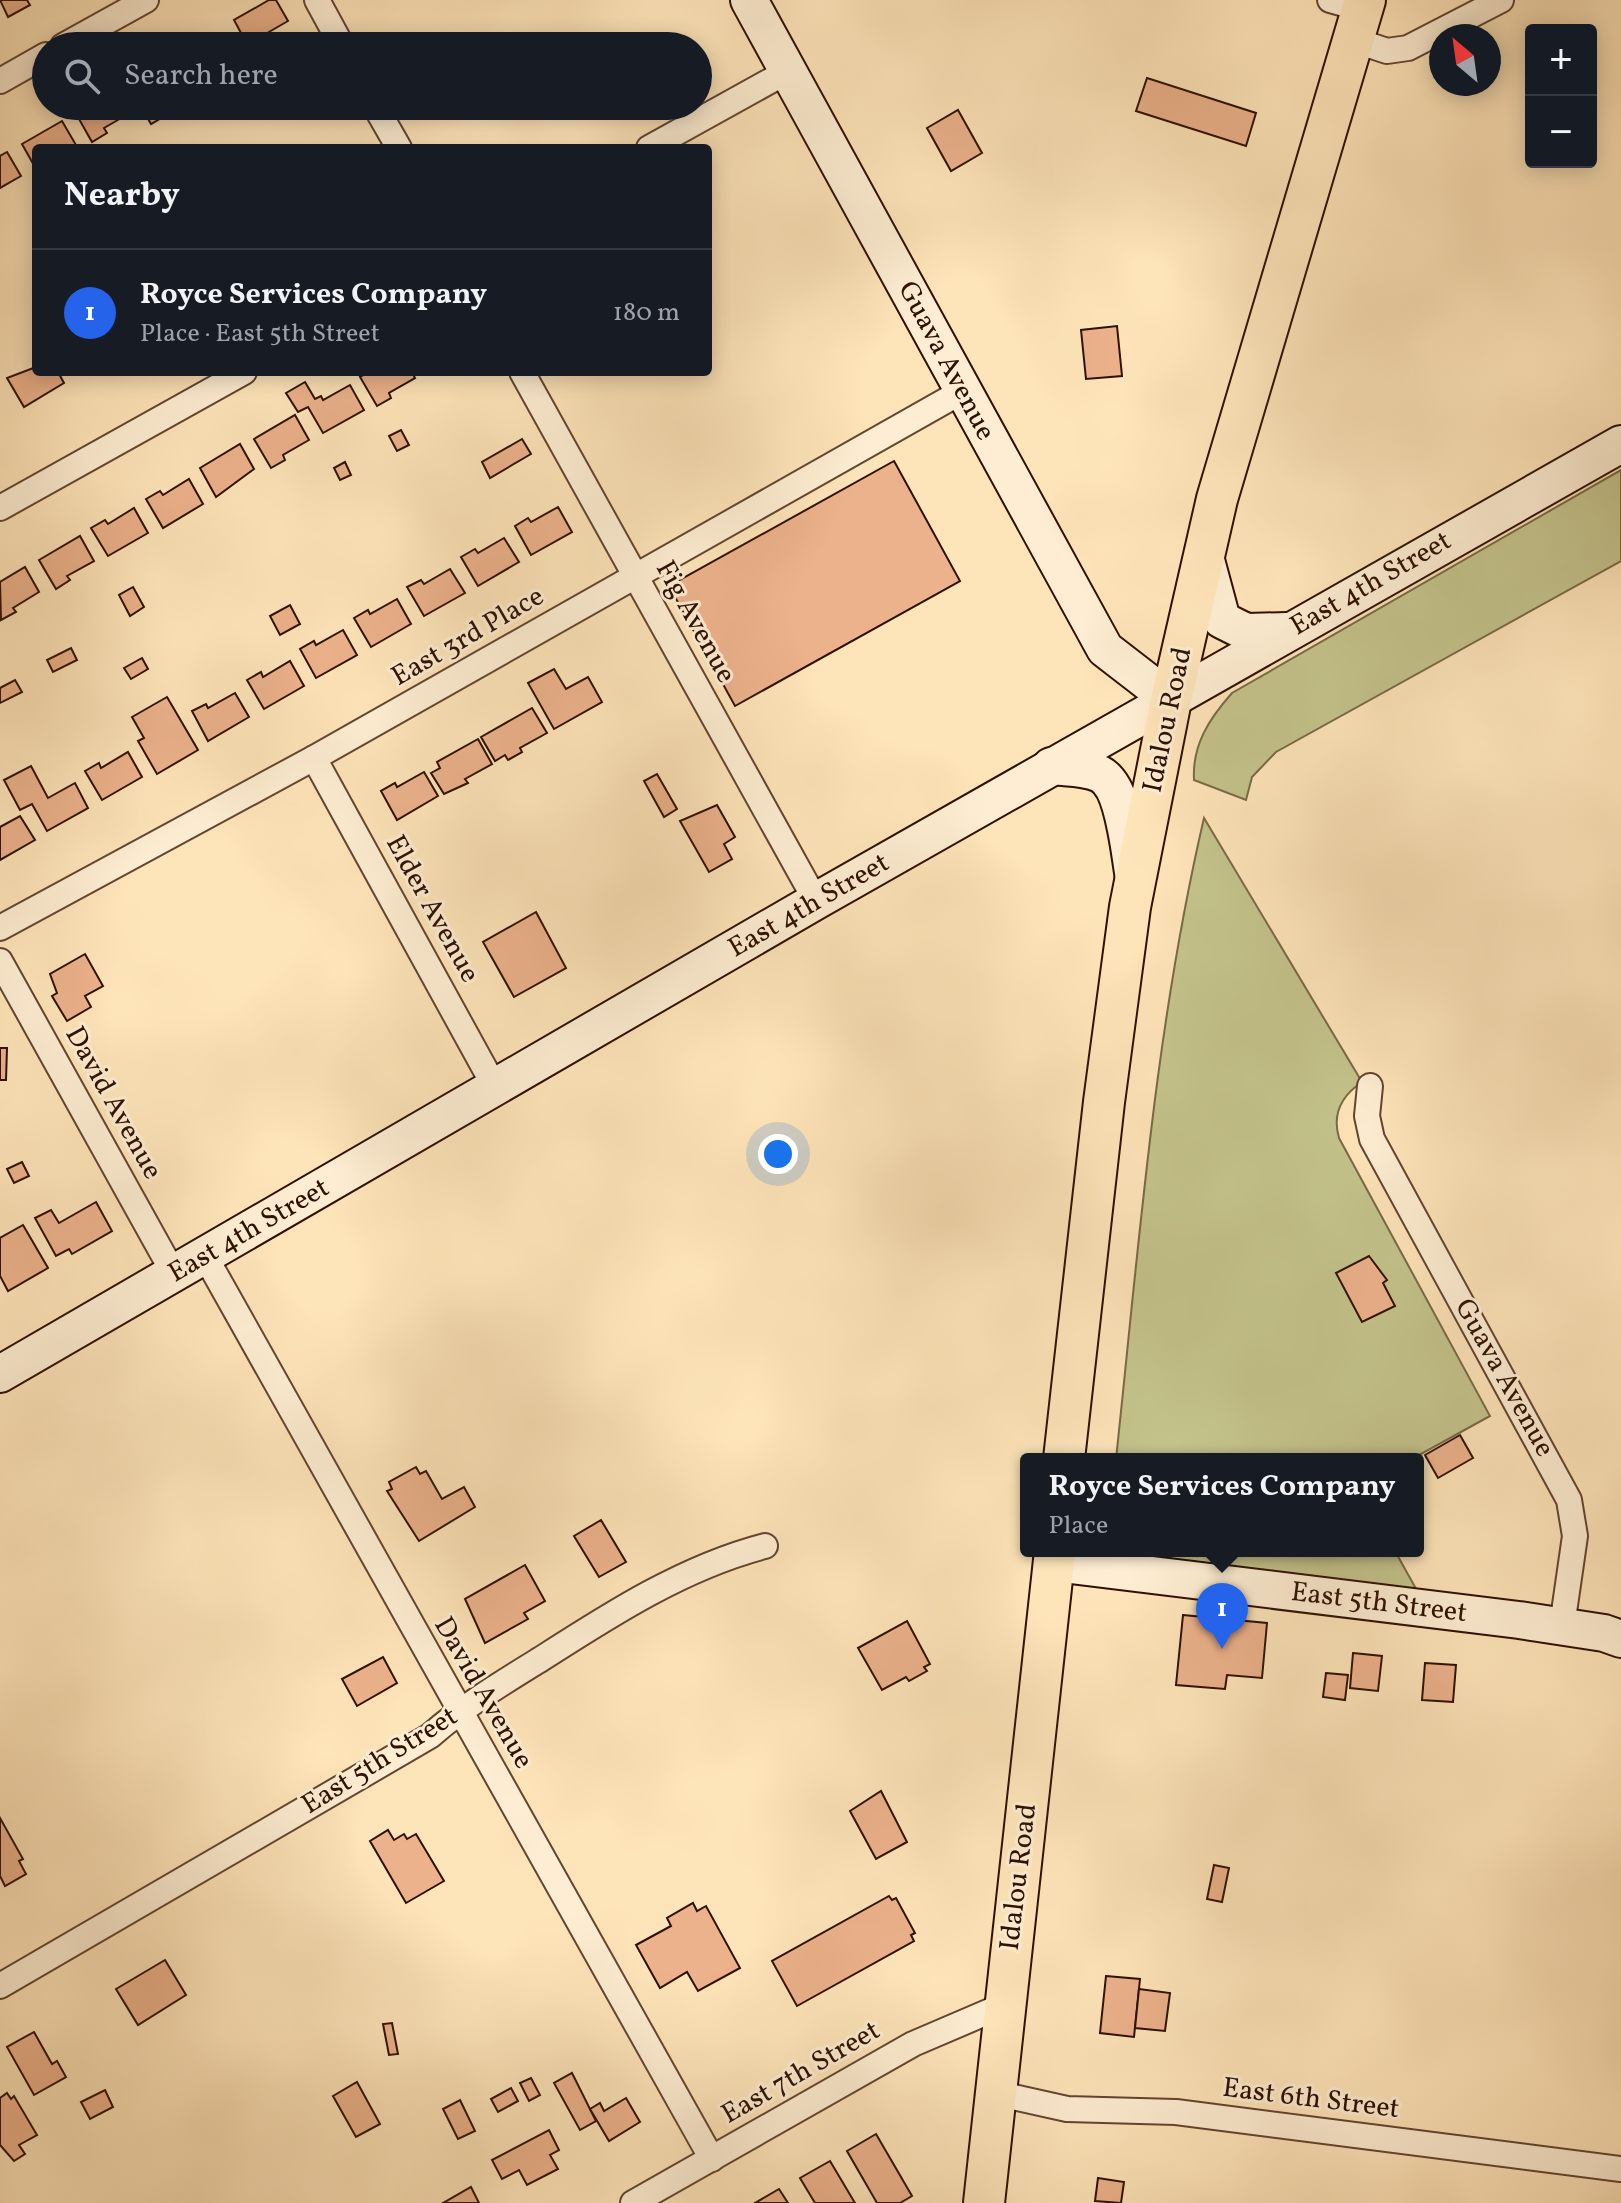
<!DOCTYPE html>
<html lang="en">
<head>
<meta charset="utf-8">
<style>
	:root { --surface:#171b24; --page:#20242c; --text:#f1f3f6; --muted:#9ea1a6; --line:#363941; --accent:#2563eb }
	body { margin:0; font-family:Vollkorn,serif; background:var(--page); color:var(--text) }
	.controls { position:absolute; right:24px; top:24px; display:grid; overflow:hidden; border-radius:8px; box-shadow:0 4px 20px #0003 }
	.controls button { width:72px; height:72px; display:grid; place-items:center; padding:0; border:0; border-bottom:2px solid var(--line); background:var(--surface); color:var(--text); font:40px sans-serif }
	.compass { position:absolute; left:1429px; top:24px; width:72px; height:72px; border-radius:50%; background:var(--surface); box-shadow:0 4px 20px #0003; rotate:331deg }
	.you { position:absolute; left:778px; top:1154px; width:28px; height:28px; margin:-20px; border:6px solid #fff; border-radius:50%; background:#1a73e8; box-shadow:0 0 0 12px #1a73e833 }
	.badge { display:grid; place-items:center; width:52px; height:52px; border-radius:50%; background:var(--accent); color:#fff; font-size:26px; font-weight:700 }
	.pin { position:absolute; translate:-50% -66px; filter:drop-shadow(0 2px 4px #0008) }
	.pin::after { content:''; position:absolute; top:42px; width:28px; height:24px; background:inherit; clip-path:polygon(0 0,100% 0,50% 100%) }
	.popup { position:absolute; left:1020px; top:1453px; width:404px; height:104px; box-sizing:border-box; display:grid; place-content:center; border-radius:8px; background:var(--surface); filter:drop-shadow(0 2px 6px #0005); font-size:26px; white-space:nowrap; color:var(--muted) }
	.popup b { font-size:30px; color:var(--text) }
	.popup::after { content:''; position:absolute; left:50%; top:100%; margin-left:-16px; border:16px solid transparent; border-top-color:var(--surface) }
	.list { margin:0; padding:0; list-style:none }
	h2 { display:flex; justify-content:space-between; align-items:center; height:104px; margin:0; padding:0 32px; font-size:34px }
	h2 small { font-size:26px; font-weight:400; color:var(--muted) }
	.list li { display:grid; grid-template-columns:52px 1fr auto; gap:24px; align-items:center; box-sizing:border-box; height:128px; padding:0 32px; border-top:2px solid var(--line) }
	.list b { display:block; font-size:30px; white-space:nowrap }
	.list p { margin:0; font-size:26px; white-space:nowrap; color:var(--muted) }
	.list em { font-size:26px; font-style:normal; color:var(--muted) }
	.icon { flex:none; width:44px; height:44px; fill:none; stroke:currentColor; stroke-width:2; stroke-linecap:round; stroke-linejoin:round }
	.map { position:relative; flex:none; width:1621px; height:2203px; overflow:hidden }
	.search { position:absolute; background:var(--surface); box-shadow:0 4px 20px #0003; left:32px; top:32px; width:680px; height:88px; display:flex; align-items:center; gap:20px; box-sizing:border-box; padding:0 28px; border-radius:44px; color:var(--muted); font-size:30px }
	.panel { position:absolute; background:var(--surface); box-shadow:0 4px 20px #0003; left:32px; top:144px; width:680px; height:232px; border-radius:8px }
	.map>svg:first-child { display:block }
</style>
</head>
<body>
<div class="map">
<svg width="1621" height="2203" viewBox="0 0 1621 2203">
	<rect width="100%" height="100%" fill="#fee4b9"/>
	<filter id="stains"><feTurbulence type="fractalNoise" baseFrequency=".0025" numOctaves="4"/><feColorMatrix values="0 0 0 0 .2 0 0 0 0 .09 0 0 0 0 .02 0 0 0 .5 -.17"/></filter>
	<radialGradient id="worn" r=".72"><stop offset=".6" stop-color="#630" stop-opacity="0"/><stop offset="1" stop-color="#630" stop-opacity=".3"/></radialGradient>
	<!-- green -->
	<g fill="#c4c38c" stroke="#796a46" stroke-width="2">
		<path d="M1621,470V561L1276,752L1252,777L1246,800L1194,780C1192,745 1209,719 1232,693Z"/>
		<path d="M1204,818L1362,1082C1341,1096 1332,1114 1339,1138L1490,1416L1412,1459H1116C1139,1245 1155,1028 1204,818Z"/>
		<path d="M1106,1551H1395L1430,1614L1106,1558Z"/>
	</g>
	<!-- building -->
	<g fill="#ecb28b" stroke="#2e1001" stroke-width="2">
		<path d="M0,0H27L30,5L8,17Z"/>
		<path d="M269,0H276L288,21L262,36L265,41L248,46L234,20Z"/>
		<path d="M1147,78L1256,113L1246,146L1136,111Z"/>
		<path d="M86,106H126L130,113L104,128L107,133L92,142L75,112Z"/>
		<path d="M141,106H166L170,113L151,124Z"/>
		<path d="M958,110L982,153L951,171L927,128Z"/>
		<path d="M62,121L76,145L36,148V169L22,144Z"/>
		<path d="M7,152L21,176L0,188V156Z"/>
		<path d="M1117,326L1122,376L1086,379L1081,330Z"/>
		<path d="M36,367V372H58L64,383L24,407L7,378Z"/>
		<path d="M369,372H412L415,378L389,393L391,398L377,406L360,377Z"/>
		<path d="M305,382L315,399L321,396L323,400L350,385L364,410L323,433L308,407L298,412L286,393Z"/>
		<path d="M295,415L309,440L283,455L285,460L271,468L254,439Z"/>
		<path d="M401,430L409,445L397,451L389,436Z"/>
		<path d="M522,439L531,454L490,478L482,462Z"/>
		<path d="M240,444L254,469L216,497L200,468Z"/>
		<path d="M894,461L960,581L735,706L669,586Z"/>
		<path d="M345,462L351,475L340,480L334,468Z"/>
		<path d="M189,479L203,504L163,528L146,499L160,491L163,495Z"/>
		<path d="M558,507L572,532L531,555L515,526L528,518L531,522Z"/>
		<path d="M134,508L148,533L108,556L91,528L105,520L108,524Z"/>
		<path d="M80,536L94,561L67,576L70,580L56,589L39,560Z"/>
		<path d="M504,538L519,562L478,586L461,557L475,549L478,553Z"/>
		<path d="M25,567L39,592L13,608L16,612L1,620L0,582Z"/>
		<path d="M450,569L465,593L424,616L407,587L421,580L424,584Z"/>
		<path d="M133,587L144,607L130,616L119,595Z"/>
		<path d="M397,599L411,624L371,647L354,618L368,610L370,614Z"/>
		<path d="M290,605L300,624L280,635L270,616Z"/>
		<path d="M343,630L357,655L316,678L300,649L314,641L316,645Z"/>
		<path d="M71,648L77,660L53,672L47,660Z"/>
		<path d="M142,658L148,669L131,679L124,668Z"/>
		<path d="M290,661L304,686L264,709L247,680L261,672L263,677Z"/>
		<path d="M554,669L566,689L588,677L602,702L554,729L528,683Z"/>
		<path d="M15,680L22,692L0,703V688Z"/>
		<path d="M235,693L249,717L208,741L192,711L206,704L208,708Z"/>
		<path d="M167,697L198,750L157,774L138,741L144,738L132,717Z"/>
		<path d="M532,708L547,733L520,748L522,752L508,760L505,755L495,761L481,737Z"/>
		<path d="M478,739L492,764L465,779L468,783L444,794L431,773L440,768L437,762Z"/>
		<path d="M128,752L142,777L102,800L85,771L99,763L101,768Z"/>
		<path d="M31,766L48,798L75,783L88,808L47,831L32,804L20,810L4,780Z"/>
		<path d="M424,772L438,796L397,820L381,791L395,783L397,787Z"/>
		<path d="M657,774L677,809L664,817L644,781Z"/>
		<path d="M717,805L735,837L724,844L732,859L709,872L680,821Z"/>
		<path d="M20,816L35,840L0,860V827Z"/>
		<path d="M536,912L566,968L514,997L483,942Z"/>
		<path d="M85,954L103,986L85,996L91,1007L67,1021L52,996L57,993L50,974Z"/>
		<path d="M0,1048H7L6,1080H0Z"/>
		<path d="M22,1162L29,1176L14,1183L7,1169Z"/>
		<path d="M96,1202L112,1231L72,1254L69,1249L56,1256L35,1218L51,1210L59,1223Z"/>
		<path d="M23,1225L48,1268L8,1291L0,1276V1238Z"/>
		<path d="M1369,1256L1387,1280L1383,1283L1395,1306L1362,1322L1336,1273Z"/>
		<path d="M1460,1435L1473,1458L1438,1478L1425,1455Z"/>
		<path d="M416,1467L420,1474L426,1471L442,1499L464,1487L475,1507L419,1541L387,1491L392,1489L389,1482Z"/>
		<path d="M601,1520L626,1562L599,1577L574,1536Z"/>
		<path d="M525,1565L545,1601L524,1613L528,1619L485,1643L465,1599Z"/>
		<path d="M1183,1615L1267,1623L1262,1678L1227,1675L1225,1689L1176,1685Z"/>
		<path d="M907,1621L930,1664L924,1667L927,1671L909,1681L906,1677L882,1690L858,1648Z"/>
		<path d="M1353,1653L1382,1656L1378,1691L1350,1688Z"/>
		<path d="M383,1657L397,1683L357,1706L342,1679Z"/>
		<path d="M1425,1663L1456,1665L1453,1702L1422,1700Z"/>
		<path d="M1326,1673L1348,1675L1345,1700L1323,1697Z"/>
		<path d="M881,1791L907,1842L876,1859L850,1811Z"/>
		<path d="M0,1818L23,1859L19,1861L26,1874L5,1886L0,1876Z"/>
		<path d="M388,1830L394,1840L404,1834L407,1839L416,1834L444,1881L406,1903L370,1841Z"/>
		<path d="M1214,1865L1229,1868L1222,1902L1207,1899Z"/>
		<path d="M889,1896L892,1900L896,1898L915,1933L911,1935L914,1941L797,2006L772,1961Z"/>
		<path d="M693,1903L697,1911L706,1906L740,1968L698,1991L687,1972L660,1988L636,1945L671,1926L667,1918Z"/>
		<path d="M165,1960L186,1995L138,2025L116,1989Z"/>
		<path d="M1106,1976L1140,1979L1134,2037L1100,2033Z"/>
		<path d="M1139,1989L1170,1993L1165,2031L1135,2028Z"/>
		<path d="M392,2023L398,2054L389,2055L383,2024Z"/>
		<path d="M34,2032L52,2064L57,2061L66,2077L34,2095L7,2047Z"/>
		<path d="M572,2073L596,2121L580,2130L554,2083Z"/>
		<path d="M531,2078L540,2095L529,2101L520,2083Z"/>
		<path d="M357,2082L380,2124L356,2137L333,2096Z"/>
		<path d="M511,2088L518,2101L498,2112L491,2099Z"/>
		<path d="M105,2090L113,2107L90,2119L81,2102Z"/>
		<path d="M7,2093L11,2099L14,2096L37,2135L19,2145L25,2154L14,2161L0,2145V2098Z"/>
		<path d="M626,2098L640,2122L609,2141L590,2109L600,2103L604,2111Z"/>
		<path d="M460,2100L475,2131L458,2139L443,2109Z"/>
		<path d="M549,2130L559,2150L550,2155L558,2169L527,2185L519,2170L502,2179L492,2160Z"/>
		<path d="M876,2134L912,2196L900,2203H877L847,2151Z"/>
		<path d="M830,2161L855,2203H815L800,2178Z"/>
		<path d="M1098,2178L1124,2182L1121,2203L1095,2201Z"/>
		<path d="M471,2187L479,2203H443Z"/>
		<path d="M779,2189L788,2203H755Z"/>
	</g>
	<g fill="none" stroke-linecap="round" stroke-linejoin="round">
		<!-- street casing -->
		<g stroke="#62452f" stroke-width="28">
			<g id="street">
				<path d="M317,0L342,46"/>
				<path d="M1330,0L1362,9"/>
				<path d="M1354,40L1387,51L1408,48L1501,0"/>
				<path d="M63,46L146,0"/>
				<path d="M0,81L46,55"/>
				<path d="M375,106L399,148"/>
				<path d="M649,148L788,71"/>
				<path d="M522,372L816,901"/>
				<path d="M0,508L244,372"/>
				<path d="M314,758L496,1089"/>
				<path d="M0,928L314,758L961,392"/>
				<path d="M0,961L174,1274"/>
				<path d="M1370,1086L1367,1116L1372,1139L1569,1500L1575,1536L1562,1626"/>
				<path d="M205,1256L712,2159"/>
				<path d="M0,1986L430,1736C464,1706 502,1683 541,1659C611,1614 684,1567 765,1546"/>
				<path d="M995,2093L1067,2109L1176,2112L1621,2169"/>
				<path d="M633,2203L913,2044L1004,2005"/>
			</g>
		</g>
		<!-- secondary casing -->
		<g stroke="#2e1001" stroke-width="40">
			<g id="secondary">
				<path d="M749,0L1105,649L1171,700"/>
				<path d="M1204,553L1222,620L1246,632L1287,631"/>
				<path d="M1051,766C1067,768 1086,767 1100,774C1125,787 1129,852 1134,878"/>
				<path d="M0,1374L816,901L1621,444"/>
				<path d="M1054,1563L1519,1620L1604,1633L1621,1639"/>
			</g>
		</g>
		<!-- primary casing -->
		<g stroke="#2e1001" stroke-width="44">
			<g id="primary">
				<path d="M1064,1459L1104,1102L1130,907L1171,700L1217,499L1365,0"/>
				<path d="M984,2203L1055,1551"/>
			</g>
		</g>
		<!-- street -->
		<use href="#street" stroke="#feedd2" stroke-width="24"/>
		<!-- secondary -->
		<use href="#secondary" stroke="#feedd2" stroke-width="36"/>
		<!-- primary -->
		<use href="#primary" stroke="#fee4b9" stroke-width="40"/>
	</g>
	<g text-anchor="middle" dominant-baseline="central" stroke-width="6" stroke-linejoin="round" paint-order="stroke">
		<!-- street labels -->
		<g font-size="28" fill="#2e1001" stroke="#feedd2">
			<text transform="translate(946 361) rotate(62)">Guava Avenue</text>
			<text transform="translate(1371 584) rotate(-30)">East 4th Street</text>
			<text transform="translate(695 622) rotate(61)">Fig Avenue</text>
			<text transform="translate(468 637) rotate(-30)">East 3rd Place</text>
			<text transform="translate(1168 720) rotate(-78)">Idalou Road</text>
			<text transform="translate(809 906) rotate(-30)">East 4th Street</text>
			<text transform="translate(432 909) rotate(61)">Elder Avenue</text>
			<text transform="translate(113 1103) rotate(61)">David Avenue</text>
			<text transform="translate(249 1231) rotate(-30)">East 4th Street</text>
			<text transform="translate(1504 1378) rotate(61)">Guava Avenue</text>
			<text transform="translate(1379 1603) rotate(7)">East 5th Street</text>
			<text transform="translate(483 1693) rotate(60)">David Avenue</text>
			<text transform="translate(380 1761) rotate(-32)">East 5th Street</text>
			<text transform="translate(1019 1877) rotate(-83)">Idalou Road</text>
			<text transform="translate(801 2073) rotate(-30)">East 7th Street</text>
			<text transform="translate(1311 2099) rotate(7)">East 6th Street</text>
		</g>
	</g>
	<rect width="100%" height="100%" filter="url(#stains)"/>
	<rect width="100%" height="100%" fill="url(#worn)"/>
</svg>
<div class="controls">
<button>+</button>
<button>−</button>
</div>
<svg class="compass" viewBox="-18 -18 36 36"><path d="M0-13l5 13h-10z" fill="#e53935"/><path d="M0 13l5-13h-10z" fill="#9ea1a6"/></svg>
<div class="you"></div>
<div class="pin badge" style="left:1222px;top:1649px">1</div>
<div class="popup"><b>Royce Services Company</b>Place</div>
<div class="search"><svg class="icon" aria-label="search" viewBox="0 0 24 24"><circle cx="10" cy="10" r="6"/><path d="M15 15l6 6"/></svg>Search here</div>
<section class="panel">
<h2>Nearby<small></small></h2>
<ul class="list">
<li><span class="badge">1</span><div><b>Royce Services Company</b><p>Place · East 5th Street</p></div><em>180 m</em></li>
</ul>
</section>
</div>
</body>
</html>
